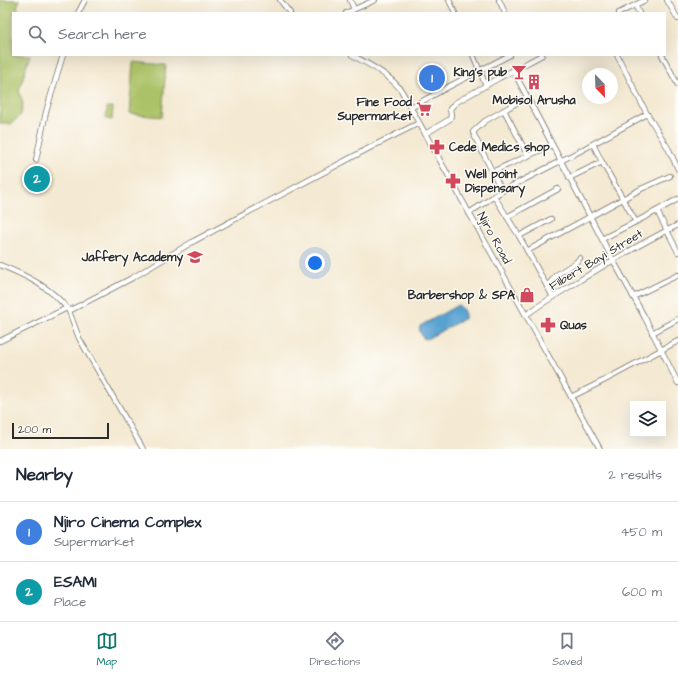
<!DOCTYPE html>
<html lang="en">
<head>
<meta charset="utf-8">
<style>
	:root { --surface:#fff; --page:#f2f2f3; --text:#1f2937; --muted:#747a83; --line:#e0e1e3; --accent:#0f766e }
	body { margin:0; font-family:"Architects Daughter",sans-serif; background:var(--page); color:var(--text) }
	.controls { position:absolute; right:12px; bottom:12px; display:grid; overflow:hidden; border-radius:0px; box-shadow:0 4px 16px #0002 }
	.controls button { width:36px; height:36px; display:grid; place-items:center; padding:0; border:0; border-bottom:1px solid var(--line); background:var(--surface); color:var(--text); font:20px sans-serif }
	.compass { position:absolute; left:582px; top:68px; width:36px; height:36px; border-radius:50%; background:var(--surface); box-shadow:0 4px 16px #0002; rotate:157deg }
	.scale { position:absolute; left:12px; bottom:10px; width:97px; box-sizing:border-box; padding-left:4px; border:2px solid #2b2b2b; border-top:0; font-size:11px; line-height:14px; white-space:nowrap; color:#2b2b2b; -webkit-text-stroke:3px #fdfcf7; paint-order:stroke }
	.you { position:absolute; left:315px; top:263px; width:14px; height:14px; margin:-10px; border:3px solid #fff; border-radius:50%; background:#1a73e8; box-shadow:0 0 0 6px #1a73e833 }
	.badge { display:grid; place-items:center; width:26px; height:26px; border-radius:50%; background:var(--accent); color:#fff; font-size:13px; font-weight:700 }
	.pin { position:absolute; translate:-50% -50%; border:2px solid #fff; box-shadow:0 1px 4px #0006 }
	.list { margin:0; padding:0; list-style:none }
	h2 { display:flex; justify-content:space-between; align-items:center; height:52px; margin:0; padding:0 16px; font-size:17px }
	h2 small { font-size:13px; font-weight:400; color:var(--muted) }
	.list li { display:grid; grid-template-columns:26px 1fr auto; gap:12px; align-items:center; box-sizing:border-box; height:60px; padding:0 16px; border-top:1px solid var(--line) }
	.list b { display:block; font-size:15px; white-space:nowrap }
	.list p { margin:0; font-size:13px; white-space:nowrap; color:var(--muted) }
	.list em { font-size:13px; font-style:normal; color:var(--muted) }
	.icon { flex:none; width:22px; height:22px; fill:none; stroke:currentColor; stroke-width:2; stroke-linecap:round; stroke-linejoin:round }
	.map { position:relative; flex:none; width:678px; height:449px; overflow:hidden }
	.search { position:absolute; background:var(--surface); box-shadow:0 4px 16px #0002; left:12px; right:12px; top:12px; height:44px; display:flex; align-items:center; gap:10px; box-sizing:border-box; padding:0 14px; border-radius:0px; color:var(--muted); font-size:15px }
	.sheet { height:172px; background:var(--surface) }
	nav { display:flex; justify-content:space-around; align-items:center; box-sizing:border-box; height:56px; border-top:1px solid var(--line); background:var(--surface); font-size:11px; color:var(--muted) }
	nav a { display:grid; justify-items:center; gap:2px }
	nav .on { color:var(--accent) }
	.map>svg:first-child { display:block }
</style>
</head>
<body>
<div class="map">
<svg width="678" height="449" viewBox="0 0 678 449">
	<rect width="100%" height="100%" fill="#fdfcf7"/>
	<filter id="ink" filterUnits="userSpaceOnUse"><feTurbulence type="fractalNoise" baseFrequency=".025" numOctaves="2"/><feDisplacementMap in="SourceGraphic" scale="8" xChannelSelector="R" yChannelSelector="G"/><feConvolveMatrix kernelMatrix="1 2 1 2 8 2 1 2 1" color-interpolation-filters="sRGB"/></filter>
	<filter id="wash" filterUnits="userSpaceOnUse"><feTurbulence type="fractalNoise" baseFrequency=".012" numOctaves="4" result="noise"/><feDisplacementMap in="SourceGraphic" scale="16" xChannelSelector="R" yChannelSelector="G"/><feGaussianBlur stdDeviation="0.9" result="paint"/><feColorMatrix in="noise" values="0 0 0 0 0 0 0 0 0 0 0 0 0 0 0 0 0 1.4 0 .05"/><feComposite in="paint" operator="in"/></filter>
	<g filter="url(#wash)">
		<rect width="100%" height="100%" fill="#f4e9d2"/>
		<!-- green -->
		<g fill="#acc267" stroke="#6c7649">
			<path d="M0,0H20L17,7L20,13H13V55H30L19,91L23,103L21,115L11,124H0Z"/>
			<path d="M133,62L166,65L162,117L129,114Z"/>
			<path d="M107,107H113L112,120L106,119Z"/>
		</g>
		<!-- water -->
		<path fill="#59a2d0" stroke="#42667e" d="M458,305C462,307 466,313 465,318L427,339L423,338C421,334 418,330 420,326L456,306Z"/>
	</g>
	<g filter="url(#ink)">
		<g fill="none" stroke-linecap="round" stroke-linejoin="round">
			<!-- minor casing -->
			<g stroke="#716e65" stroke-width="6">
				<g id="minor">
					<path d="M280,0L290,13"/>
					<path d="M350,0L354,9"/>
					<path d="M449,0L455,13"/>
					<path d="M499,0L505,13"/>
					<path d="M667,0L678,19"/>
					<path d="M635,5L639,13"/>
					<path d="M78,13L85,0"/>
					<path d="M346,13L375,0"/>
					<path d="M619,13L645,0"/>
					<path d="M352,55C368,64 390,75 401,90L600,449"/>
					<path d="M473,55L486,86"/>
					<path d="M617,55L647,114L668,148L678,169"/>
					<path d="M662,55L678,85"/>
					<path d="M513,70L613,260L645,318L678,383"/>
					<path d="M410,108L448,87L510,55"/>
					<path d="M504,110L528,156"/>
					<path d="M425,134L450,119L451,115L450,109L455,103L499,78L542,55"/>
					<path d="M593,144L602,162L636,222"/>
					<path d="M36,160L46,112L63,55"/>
					<path d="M492,172L552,145"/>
					<path d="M569,178L602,162"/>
					<path d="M502,191L475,137L473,132L485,121L527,97"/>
					<path d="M494,196L519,236L553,297"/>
					<path d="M657,211L678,252"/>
					<path d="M469,213L502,191L580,151L647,114"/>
					<path d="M507,217L558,189"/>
					<path d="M519,236L551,219"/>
					<path d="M602,239L649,215L678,199"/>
					<path d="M527,251L641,189L670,176"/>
					<path d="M0,265C25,275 53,288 69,311L79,338L143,449"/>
					<path d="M547,287L556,275L575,263L580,258"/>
					<path d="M633,297L678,275"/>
					<path d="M69,311L132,278L194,241L375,145L419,123"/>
					<path d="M526,315C538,306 551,298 564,290C601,267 639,244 678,225"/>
					<path d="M652,333L678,319"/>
					<path d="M0,341L67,308"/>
					<path d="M571,397L603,381L678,341"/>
				</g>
			</g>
			<!-- minor -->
			<use href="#minor" stroke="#fff" stroke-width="4.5"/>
		</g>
	</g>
	<!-- icons -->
	<defs>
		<g id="bar-bare" transform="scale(1.2)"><path d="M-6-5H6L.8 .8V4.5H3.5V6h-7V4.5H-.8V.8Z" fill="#d1495b" stroke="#fdfcf7" stroke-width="2.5" paint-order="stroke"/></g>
		<g id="building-bare" transform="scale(1.2)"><path d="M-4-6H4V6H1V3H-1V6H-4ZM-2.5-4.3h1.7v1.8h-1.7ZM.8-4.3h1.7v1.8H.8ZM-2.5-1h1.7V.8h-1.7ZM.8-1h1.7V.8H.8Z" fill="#d1495b" stroke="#fdfcf7" stroke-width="2.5" paint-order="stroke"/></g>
		<g id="supermarket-bare" transform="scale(1.2)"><path d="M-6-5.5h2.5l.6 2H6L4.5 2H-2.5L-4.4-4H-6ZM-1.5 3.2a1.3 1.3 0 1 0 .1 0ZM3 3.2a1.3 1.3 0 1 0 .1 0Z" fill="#d1495b" stroke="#fdfcf7" stroke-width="2.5" paint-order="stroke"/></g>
		<g id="pharmacy-bare" transform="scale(1.2)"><path d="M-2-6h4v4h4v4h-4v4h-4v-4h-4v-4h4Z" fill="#d1495b" stroke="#fdfcf7" stroke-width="2.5" paint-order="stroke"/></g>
		<g id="school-bare" transform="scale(1.2)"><path d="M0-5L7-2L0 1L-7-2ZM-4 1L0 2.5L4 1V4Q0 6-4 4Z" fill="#d1495b" stroke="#fdfcf7" stroke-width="2.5" paint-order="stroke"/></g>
		<g id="shop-bare" transform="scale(1.2)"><path d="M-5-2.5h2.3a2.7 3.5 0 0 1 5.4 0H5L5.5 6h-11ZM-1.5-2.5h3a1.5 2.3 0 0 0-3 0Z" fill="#d1495b" stroke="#fdfcf7" stroke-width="2.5" paint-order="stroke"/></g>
	</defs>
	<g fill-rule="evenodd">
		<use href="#bar-bare" x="519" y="72"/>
		<use href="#building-bare" x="534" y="82"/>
		<use href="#supermarket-bare" x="424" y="109"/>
		<use href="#pharmacy-bare" x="437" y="147"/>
		<use href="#pharmacy-bare" x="453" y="181"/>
		<use href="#school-bare" x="195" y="257"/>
		<use href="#shop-bare" x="527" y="295"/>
		<use href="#pharmacy-bare" x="548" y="325"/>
	</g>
	<g text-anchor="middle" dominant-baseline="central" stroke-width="3" stroke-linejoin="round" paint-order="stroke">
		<!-- poi labels -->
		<g font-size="12" font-weight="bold" fill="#2b2b2b" stroke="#fdfcf7" text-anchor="end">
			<text x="507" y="72">King's pub</text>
			<text x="534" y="100" text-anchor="middle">Mobisol Arusha</text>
			<text x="412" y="102">Fine Food<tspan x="412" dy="14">Supermarket</tspan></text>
			<text x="449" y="147" text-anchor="start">Cede Medics shop</text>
			<text x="465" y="174" text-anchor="start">Well point<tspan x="465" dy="14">Dispensary</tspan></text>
			<text x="183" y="257">Jaffery Academy</text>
			<text x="515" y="295">Barbershop &amp; SPA</text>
			<text x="560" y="325" text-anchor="start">Quas</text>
		</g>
		<!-- street labels -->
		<g font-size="12" fill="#2b2b2b" stroke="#fdfcf7">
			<text transform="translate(494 238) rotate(61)">Njiro Road</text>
			<text transform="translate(596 260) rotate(-31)">Filbert Bayi Street</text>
		</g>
	</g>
</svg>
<div class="controls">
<button><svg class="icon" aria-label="layers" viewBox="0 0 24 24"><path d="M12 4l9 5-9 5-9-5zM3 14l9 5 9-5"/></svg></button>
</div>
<svg class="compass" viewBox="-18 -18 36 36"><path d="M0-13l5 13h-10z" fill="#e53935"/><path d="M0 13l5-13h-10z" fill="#747a83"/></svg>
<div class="scale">200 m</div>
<div class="you"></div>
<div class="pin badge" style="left:432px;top:78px;background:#3f7fe0">1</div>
<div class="pin badge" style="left:37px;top:179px;background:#0f9aa8">2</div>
<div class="search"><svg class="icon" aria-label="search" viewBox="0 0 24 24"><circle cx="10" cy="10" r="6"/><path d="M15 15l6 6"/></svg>Search here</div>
</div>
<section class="sheet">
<h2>Nearby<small>2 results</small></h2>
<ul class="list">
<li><span class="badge" style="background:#3f7fe0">1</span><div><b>Njiro Cinema Complex</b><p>Supermarket</p></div><em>450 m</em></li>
<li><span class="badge" style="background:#0f9aa8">2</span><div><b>ESAMI</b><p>Place</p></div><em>600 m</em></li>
</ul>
</section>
<nav>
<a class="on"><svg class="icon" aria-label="map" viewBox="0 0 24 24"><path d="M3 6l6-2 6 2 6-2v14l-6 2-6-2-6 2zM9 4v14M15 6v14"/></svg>Map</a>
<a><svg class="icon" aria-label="directions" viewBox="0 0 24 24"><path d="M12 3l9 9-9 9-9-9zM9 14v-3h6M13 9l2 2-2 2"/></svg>Directions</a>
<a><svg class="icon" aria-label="saved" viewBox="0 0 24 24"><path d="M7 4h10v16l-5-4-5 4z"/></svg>Saved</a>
</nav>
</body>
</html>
